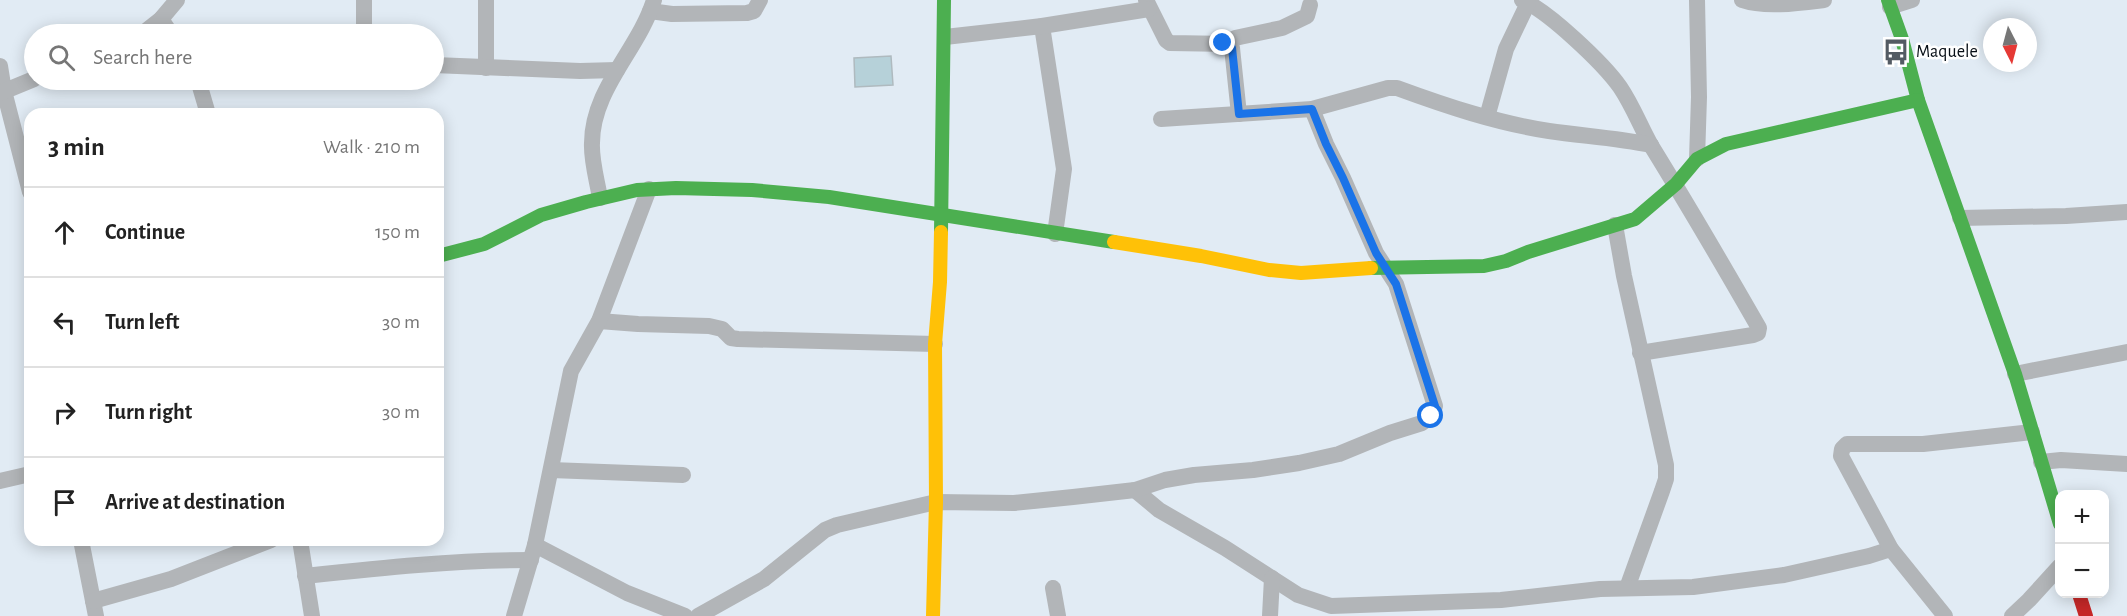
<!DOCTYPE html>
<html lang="en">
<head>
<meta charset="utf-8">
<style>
	:root { --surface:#fff; --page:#f6f6f6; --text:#222; --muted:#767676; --line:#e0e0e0 }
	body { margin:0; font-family:"Alegreya Sans",sans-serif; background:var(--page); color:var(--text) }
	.controls { position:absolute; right:18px; bottom:18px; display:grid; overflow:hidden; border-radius:12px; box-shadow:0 3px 15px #0003 }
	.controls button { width:54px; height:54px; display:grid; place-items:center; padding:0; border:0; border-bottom:2px solid var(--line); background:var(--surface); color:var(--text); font:30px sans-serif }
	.compass { position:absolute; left:1983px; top:18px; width:54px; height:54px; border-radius:50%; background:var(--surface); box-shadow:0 3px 15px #0003; rotate:174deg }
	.stop { position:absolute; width:18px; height:18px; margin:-14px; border:4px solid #1a73e8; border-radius:50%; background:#fff }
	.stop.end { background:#1a73e8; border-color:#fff; box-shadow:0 2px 6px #0008 }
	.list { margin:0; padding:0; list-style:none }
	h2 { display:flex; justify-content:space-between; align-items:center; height:78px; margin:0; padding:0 24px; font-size:26px }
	h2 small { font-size:20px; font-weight:400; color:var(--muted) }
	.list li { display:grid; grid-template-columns:39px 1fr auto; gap:18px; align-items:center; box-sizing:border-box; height:90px; padding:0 24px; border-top:2px solid var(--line) }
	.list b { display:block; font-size:22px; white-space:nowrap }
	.list em { font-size:20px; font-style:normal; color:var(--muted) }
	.icon { flex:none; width:33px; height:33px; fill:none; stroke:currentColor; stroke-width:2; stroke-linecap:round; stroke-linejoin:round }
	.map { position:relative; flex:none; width:2127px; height:616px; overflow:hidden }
	.search { position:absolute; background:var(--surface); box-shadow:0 3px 15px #0003; left:24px; top:24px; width:420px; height:66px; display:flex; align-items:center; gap:15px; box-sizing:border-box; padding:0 21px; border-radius:33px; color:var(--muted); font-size:22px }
	.panel { position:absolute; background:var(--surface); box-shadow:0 3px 15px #0003; left:24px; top:108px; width:420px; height:438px; border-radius:18px }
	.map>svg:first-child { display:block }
</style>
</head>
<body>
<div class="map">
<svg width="2127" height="616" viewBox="0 0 2127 616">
	<rect width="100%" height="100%" fill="#e1ebf4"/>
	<!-- building -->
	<path fill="#b6d1d9" stroke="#afbabf" stroke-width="1.5" d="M891,56L893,85L855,87L854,58Z"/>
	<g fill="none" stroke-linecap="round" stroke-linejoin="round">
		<!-- street -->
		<g stroke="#b2b5b8" stroke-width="16">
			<path d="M486,0V68"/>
			<path d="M1146,0L1166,40L1170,43L1230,44"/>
			<path d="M1522,0C1548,11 1603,63 1620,87C1633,106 1641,128 1652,147C1689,207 1724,267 1759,328L1758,333L1753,335L1640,353"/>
			<path d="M1697,0L1699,97L1697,159"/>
			<path d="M1742,0C1765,8 1800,3 1824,0"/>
			<path d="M1890,7L1912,0"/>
			<path d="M650,11L672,14L747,13L754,11L760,0"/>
			<path d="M161,19L171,34"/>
			<path d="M1042,26L1064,169L1055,234"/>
			<path d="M142,34L161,19L177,0"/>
			<path d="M364,34V0"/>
			<path d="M945,37L1042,26L1149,9"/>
			<path d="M1230,44L1235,38L1282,28L1307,16L1310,5"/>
			<path d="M1230,44L1232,48L1239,114"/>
			<path d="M434,65L580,71L617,70"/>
			<path d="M0,66L4,91L30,192"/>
			<path d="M198,80L208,114"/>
			<path d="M0,93L34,79"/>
			<path d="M1487,117L1506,49L1528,3"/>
			<path d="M1161,119L1312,109L1388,88H1397C1446,106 1497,123 1549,131C1583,136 1617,138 1651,145"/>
			<path d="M600,198C597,180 591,160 592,143C592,89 639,49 654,0"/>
			<path d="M1960,218L2066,216L2127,212"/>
			<path d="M1615,225L1624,276L1666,465V479L1662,491L1627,588"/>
			<path d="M599,321L638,324L709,326L722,329L731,338L738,339L935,344"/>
			<path d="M2015,374L2127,352"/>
			<path d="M2041,462L2061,460L2127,464"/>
			<path d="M551,470L683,475"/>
			<path d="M0,481L30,474"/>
			<path d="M1135,490L1159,510L1225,548L1298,595L1331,606L1501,600L1600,589L1693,587L1784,575L1869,556L1891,549"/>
			<path d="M81,540L96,616"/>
			<path d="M300,540L312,616"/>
			<path d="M535,545L627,593L685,616"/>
			<path d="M305,576C380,568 455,560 531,560"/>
			<path d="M1053,588L1058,616"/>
			<path d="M93,601L171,579L271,540"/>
			<path d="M514,616L535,545L571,371L599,321L649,189"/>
			<path d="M698,616L764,579L825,530L837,525L936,502L1014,503L1073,497L1135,490L1165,480L1194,475L1253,470L1299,463L1339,454L1390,433L1422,423L1431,416L1435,406L1396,284L1376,253L1343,178L1326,144L1312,109"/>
			<path d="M1270,616L1272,578"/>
			<path d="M1945,616L1891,549L1841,456L1842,449L1847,444H1923L2032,432"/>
			<path d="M2012,616L2029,600L2060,566"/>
		</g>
		<!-- fast -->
		<g stroke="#4caf50" stroke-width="14">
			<path d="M1888,0L1902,39L1918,100L2015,374L2060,524"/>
			<path d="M941,232L944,0"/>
			<path d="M438,256L484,244L541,215L586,202L637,190L676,188L752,190L829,197L1114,242"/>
			<path d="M1371,268L1484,266L1506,261L1528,252L1635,219L1676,184L1697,159L1726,144L1918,100"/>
		</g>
		<!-- slow -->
		<g stroke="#ffc107" stroke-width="14">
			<path d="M1114,242L1201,256L1269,270L1301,273L1371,268"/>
			<path d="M933,616L936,502L935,344L940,282L941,232"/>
		</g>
		<!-- jam -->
		<path stroke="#c62828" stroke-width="14" d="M2079,594L2086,616"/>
	</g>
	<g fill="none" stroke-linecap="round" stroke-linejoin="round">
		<!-- route -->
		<path stroke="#1a73e8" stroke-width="8" d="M1223,43L1230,44L1232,48L1239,114L1312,109L1326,144L1343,178L1376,253L1396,284L1435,406L1431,416"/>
	</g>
	<!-- icons -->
	<defs>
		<g id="bus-bare" transform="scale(2.07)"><path d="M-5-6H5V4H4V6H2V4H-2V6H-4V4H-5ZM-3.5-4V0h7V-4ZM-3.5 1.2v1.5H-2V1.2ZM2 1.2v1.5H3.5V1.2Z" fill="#535b63" stroke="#fff" stroke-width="2.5" paint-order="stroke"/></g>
	</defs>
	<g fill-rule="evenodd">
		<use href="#bus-bare" x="1896" y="52"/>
	</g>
	<g text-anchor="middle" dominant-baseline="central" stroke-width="5" stroke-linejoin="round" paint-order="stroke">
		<!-- poi labels -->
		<g font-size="18" fill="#070e15" stroke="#fff" text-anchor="start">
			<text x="1916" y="52">Maquele</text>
		</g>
	</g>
</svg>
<div class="controls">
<button>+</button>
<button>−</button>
</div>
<svg class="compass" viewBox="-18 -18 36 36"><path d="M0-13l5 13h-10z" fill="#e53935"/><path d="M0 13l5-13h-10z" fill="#767676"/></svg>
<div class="stop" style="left:1431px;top:416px"></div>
<div class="stop end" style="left:1223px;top:43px"></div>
<div class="search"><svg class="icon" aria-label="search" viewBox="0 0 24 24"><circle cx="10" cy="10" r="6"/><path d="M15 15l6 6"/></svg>Search here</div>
<section class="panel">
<h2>3 min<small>Walk · 210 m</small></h2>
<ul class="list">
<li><svg class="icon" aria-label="ahead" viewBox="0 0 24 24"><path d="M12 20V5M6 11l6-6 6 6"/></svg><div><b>Continue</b></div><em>150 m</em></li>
<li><svg class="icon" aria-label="left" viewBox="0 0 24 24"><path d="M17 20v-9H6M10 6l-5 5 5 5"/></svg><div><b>Turn left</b></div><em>30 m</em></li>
<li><svg class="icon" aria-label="right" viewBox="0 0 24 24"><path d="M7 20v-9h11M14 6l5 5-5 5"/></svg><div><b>Turn right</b></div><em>30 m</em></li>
<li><svg class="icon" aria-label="arrive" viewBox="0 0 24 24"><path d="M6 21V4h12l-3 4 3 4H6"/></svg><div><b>Arrive at destination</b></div></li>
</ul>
</section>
</div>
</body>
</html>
